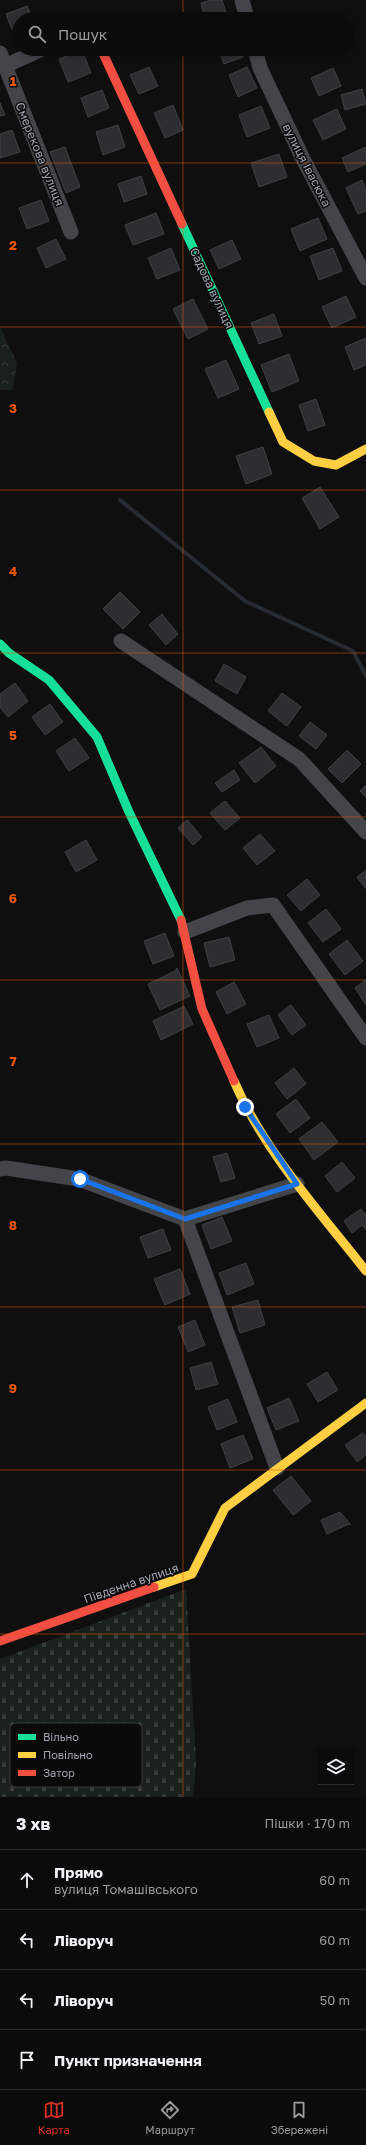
<!DOCTYPE html>
<html lang="uk">
<head>
<meta charset="utf-8">
<style>
	:root { --surface:#0b0b0c; --page:#141415; --text:#f1f3f6; --muted:#9a9b9d; --line:#2b2b2d; --accent:#d93025 }
	body { margin:0; font-family:"Golos Text",sans-serif; background:var(--page); color:var(--text) }
	.controls { position:absolute; right:12px; bottom:12px; display:grid; overflow:hidden; border-radius:0px; box-shadow:0 2px 6px #0003 }
	.controls button { width:36px; height:36px; display:grid; place-items:center; padding:0; border:0; border-bottom:1px solid var(--line); background:var(--surface); color:var(--text); font:20px sans-serif }
	.stop { position:absolute; width:12px; height:12px; margin:-9px; border:3px solid #1a73e8; border-radius:50%; background:#fff }
	.stop.end { background:#1a73e8; border-color:#fff; box-shadow:0 1px 4px #0008 }
	.list { margin:0; padding:0; list-style:none }
	h2 { display:flex; justify-content:space-between; align-items:center; height:52px; margin:0; padding:0 16px; font-size:17px }
	h2 small { font-size:13px; font-weight:400; color:var(--muted) }
	.list li { display:grid; grid-template-columns:26px 1fr auto; gap:12px; align-items:center; box-sizing:border-box; height:60px; padding:0 16px; border-top:1px solid var(--line) }
	.list b { display:block; font-size:15px; white-space:nowrap }
	.list p { margin:0; font-size:13px; white-space:nowrap; color:var(--muted) }
	.list em { font-size:13px; font-style:normal; color:var(--muted) }
	.icon { flex:none; width:22px; height:22px; fill:none; stroke:currentColor; stroke-width:2; stroke-linecap:round; stroke-linejoin:round }
	.map { position:relative; flex:none; width:366px; height:1797px; overflow:hidden }
	.search { position:absolute; background:var(--surface); box-shadow:0 2px 6px #0003; left:12px; right:12px; top:12px; height:44px; display:flex; align-items:center; gap:10px; box-sizing:border-box; padding:0 14px; border-radius:22px; color:var(--muted); font-size:15px }
	.sheet { height:292px; background:var(--surface) }
	nav { display:flex; justify-content:space-around; align-items:center; box-sizing:border-box; height:56px; border-top:1px solid var(--line); background:var(--surface); font-size:11px; color:var(--muted) }
	nav a { display:grid; justify-items:center; gap:2px }
	nav .on { color:var(--accent) }
	.map>svg:first-child { display:block }
</style>
</head>
<body>
<div class="map">
<svg width="366" height="1797" viewBox="0 0 366 1797">
	<defs>
		<pattern id="forest-crowns" width="20" height="18" patternUnits="userSpaceOnUse"><rect width="20" height="18" fill="#1a201b"/><path d="M2 6a3 3 0 1 1 6 0M12 15a3 3 0 1 1 6 0" fill="none" stroke="#383d3a"/></pattern>
		<pattern id="cemetery-stones" width="16" height="16" patternUnits="userSpaceOnUse"><rect width="16" height="16" fill="#1a201b"/><path d="M2 7V4a2 2 0 0 1 4 0v3zM10 15v-3a2 2 0 0 1 4 0v3z" fill="#383d3a"/></pattern>
	</defs>
	<rect width="100%" height="100%" fill="#0f0f10"/>
	<!-- forest -->
	<path fill="url(#forest-crowns)" d="M0,327L17,363L13,390H0Z"/>
	<!-- cemetery -->
	<path fill="url(#cemetery-stones)" d="M186,1589L196,1761L193,1797H0V1659Z"/>
	<g fill="none" stroke-linecap="round" stroke-linejoin="round">
		<!-- stream -->
		<path stroke="#272b32" stroke-width="4" d="M120,500L245,601L353,651L366,676"/>
	</g>
	<!-- building -->
	<g fill="#2e2e31" stroke="#3f4043">
		<path d="M211,0H222L227,16L216,19H205L201,3Z"/>
		<path d="M27,6L33,19H19V36L15,37L6,14Z"/>
		<path d="M120,49H139L123,56Z"/>
		<path d="M219,49H240L243,57L224,64Z"/>
		<path d="M301,49H317L303,55Z"/>
		<path d="M82,50L91,73L68,82L59,59Z"/>
		<path d="M149,67L158,86L139,94L130,75Z"/>
		<path d="M247,67L257,88L238,97L229,75Z"/>
		<path d="M333,68L341,86L319,96L311,78Z"/>
		<path d="M362,89L366,104L345,110L341,95Z"/>
		<path d="M102,90L109,108L88,117L81,98Z"/>
		<path d="M0,103L5,115L0,116Z"/>
		<path d="M173,105L183,130L165,138L154,113Z"/>
		<path d="M261,106L270,128L247,137L239,115Z"/>
		<path d="M337,109L346,129L323,140L313,120Z"/>
		<path d="M118,125L125,147L103,155L96,132Z"/>
		<path d="M12,130L20,152L0,158V134Z"/>
		<path d="M65,147L80,187L66,193L50,152Z"/>
		<path d="M366,147V164L348,172L342,158Z"/>
		<path d="M279,154L287,177L259,187L251,163Z"/>
		<path d="M141,176L147,194L124,202L118,184Z"/>
		<path d="M362,180L366,189V211L358,214L346,188Z"/>
		<path d="M41,200L49,221L27,229L19,208Z"/>
		<path d="M156,213L164,234L133,245L125,225Z"/>
		<path d="M318,218L327,239L300,251L291,229Z"/>
		<path d="M56,239L66,259L46,268L37,248Z"/>
		<path d="M232,240L241,259L219,269L210,250Z"/>
		<path d="M171,248L180,270L157,279L148,258Z"/>
		<path d="M333,248L342,271L319,280L310,256Z"/>
		<path d="M346,296L356,317L332,328L322,307Z"/>
		<path d="M193,299L208,329L188,339L173,309Z"/>
		<path d="M274,314L282,336L259,344L251,323Z"/>
		<path d="M366,338V365L354,370L345,347Z"/>
		<path d="M289,354L299,381L272,392L261,365Z"/>
		<path d="M226,360L239,389L218,398L205,369Z"/>
		<path d="M316,399L325,425L308,431L299,405Z"/>
		<path d="M263,447L272,474L246,484L236,456Z"/>
		<path d="M320,487L339,517L320,529L302,498Z"/>
		<path d="M120,592L140,612L123,629L103,609Z"/>
		<path d="M162,614L178,634L166,645L149,625Z"/>
		<path d="M224,664L246,677L237,694L215,681Z"/>
		<path d="M15,683L28,701L8,717L0,707V694Z"/>
		<path d="M282,693L301,707L287,726L268,711Z"/>
		<path d="M50,704L63,722L45,735L32,717Z"/>
		<path d="M310,722L327,735L316,749L299,736Z"/>
		<path d="M75,738L89,758L69,771L56,751Z"/>
		<path d="M261,747L276,766L255,783L239,763Z"/>
		<path d="M347,750L361,764L342,783L328,769Z"/>
		<path d="M234,770L240,780L222,792L215,783Z"/>
		<path d="M366,785V797L360,791Z"/>
		<path d="M225,801L240,818L225,830L210,813Z"/>
		<path d="M187,820L202,837L193,845L178,828Z"/>
		<path d="M260,834L275,851L257,865L243,848Z"/>
		<path d="M86,840L97,860L76,872L65,852Z"/>
		<path d="M366,870V889L357,877Z"/>
		<path d="M307,879L320,895L301,911L287,895Z"/>
		<path d="M326,909L341,929L323,942L308,923Z"/>
		<path d="M165,933L174,956L153,964L144,941Z"/>
		<path d="M229,937L235,960L210,967L204,943Z"/>
		<path d="M347,940L363,961L345,975L329,954Z"/>
		<path d="M177,968L190,996L160,1010L148,984L175,971Z"/>
		<path d="M366,980V1005L355,988Z"/>
		<path d="M234,982L246,1004L227,1014L216,992Z"/>
		<path d="M291,1005L306,1025L292,1035L278,1015Z"/>
		<path d="M184,1006L193,1024L161,1040L153,1021Z"/>
		<path d="M269,1015L279,1038L257,1047L247,1024Z"/>
		<path d="M294,1068L306,1084L287,1099L275,1083Z"/>
		<path d="M296,1099L310,1118L290,1133L276,1114Z"/>
		<path d="M322,1122L338,1142L314,1160L299,1139Z"/>
		<path d="M227,1153L235,1178L221,1182L213,1157Z"/>
		<path d="M342,1162L355,1178L337,1192L325,1176Z"/>
		<path d="M361,1209L366,1215V1230L362,1225L352,1233L344,1221Z"/>
		<path d="M222,1217L232,1241L211,1249L202,1225Z"/>
		<path d="M163,1229L171,1250L148,1258L140,1237Z"/>
		<path d="M246,1263L254,1284L227,1295L219,1273Z"/>
		<path d="M180,1269L190,1294L165,1305L154,1279Z"/>
		<path d="M258,1300L265,1325L240,1333L232,1307Z"/>
		<path d="M195,1320L205,1345L188,1352L178,1327Z"/>
		<path d="M211,1362L218,1384L196,1390L190,1368Z"/>
		<path d="M327,1372L338,1390L318,1402L307,1384Z"/>
		<path d="M289,1398L299,1421L276,1430L267,1408Z"/>
		<path d="M228,1399L237,1422L217,1430L208,1407Z"/>
		<path d="M363,1433L366,1437V1455L357,1462L345,1445Z"/>
		<path d="M243,1435L253,1459L230,1468L221,1444Z"/>
		<path d="M291,1476L311,1501L293,1515L273,1490Z"/>
		<path d="M340,1512L351,1525L349,1524L327,1534L321,1520Z"/>
	</g>
	<g fill="none" stroke-linecap="round" stroke-linejoin="round">
		<!-- street -->
		<g stroke="#444549" stroke-width="15">
			<path d="M242,0L247,19"/>
			<path d="M255,49L260,68L303,159L366,278"/>
			<path d="M0,53L71,232"/>
			<path d="M5,66L42,49"/>
			<path d="M121,641L299,759L366,832"/>
			<path d="M185,932L247,908L273,905L366,1038"/>
			<path d="M0,1169L6,1168L79,1179L185,1219"/>
			<path d="M185,1219L277,1468"/>
			<path d="M185,1219L297,1184"/>
		</g>
		<!-- fast -->
		<g stroke="#16e098" stroke-width="9">
			<path d="M182,224L269,412"/>
			<path d="M0,644L9,653L49,680L97,737L129,812L181,920"/>
		</g>
		<!-- slow -->
		<g stroke="#ffcf43" stroke-width="9">
			<path d="M269,412L283,442L314,461L336,465L366,449"/>
			<path d="M234,1081C264,1151 319,1211 366,1271"/>
			<path d="M154,1587L192,1574L225,1508L366,1403"/>
		</g>
		<!-- jam -->
		<g stroke="#f24e42" stroke-width="9">
			<path d="M101,49L182,224"/>
			<path d="M181,920L202,1009L234,1081"/>
			<path d="M0,1641L154,1587"/>
		</g>
	</g>
	<g fill="none" stroke-linecap="round" stroke-linejoin="round">
		<!-- route -->
		<path stroke="#1a73e8" stroke-width="5" d="M80,1179L185,1219L297,1184L245,1107"/>
	</g>
	<!-- grid -->
	<path fill="none" stroke="#e8590c" stroke-width="1" stroke-opacity="0.55" d="M183,0V19M183,49V1797M0,163H366M0,327H366M0,490H366M0,653H366M0,817H366M0,980H366M0,1144H366M0,1307H366M0,1470H366M0,1634H366"/>
	<g text-anchor="middle" dominant-baseline="central" stroke-width="3" stroke-linejoin="round" paint-order="stroke">
		<!-- street labels -->
		<g font-size="12" fill="#a2a4b0" stroke="#0b0a0b">
			<text transform="translate(40 154) rotate(68)">Смерекова вулиця</text>
			<text transform="translate(307 165) rotate(63)">вулиця Івасюка</text>
			<text transform="translate(212 288) rotate(65)">Садова вулиця</text>
			<text transform="translate(131 1583) rotate(-19)">Південна вулиця</text>
		</g>
	</g>
	<!-- legend -->
	<rect x="10" y="1723" width="132" height="64" rx="6" fill="#0b0a0b" stroke="#38383d" stroke-width="1"/>
	<rect x="18" y="1734" width="18" height="6" fill="#16e098"/>
	<rect x="18" y="1752" width="18" height="6" fill="#ffcf43"/>
	<rect x="18" y="1770" width="18" height="6" fill="#f24e42"/>
	<g font-size="11" fill="#a2a4b0">
		<text x="43" y="1741">Вільно</text>
		<text x="43" y="1759">Повільно</text>
		<text x="43" y="1777">Затор</text>
	</g>
	<g font-size="13" text-anchor="middle" font-weight="bold" fill="#e8590c" stroke="#0b0a0b" stroke-width="3" stroke-linejoin="round" paint-order="stroke">
		<text x="13" y="86">1</text>
		<text x="13" y="250">2</text>
		<text x="13" y="413">3</text>
		<text x="13" y="576">4</text>
		<text x="13" y="740">5</text>
		<text x="13" y="903">6</text>
		<text x="13" y="1066">7</text>
		<text x="13" y="1230">8</text>
		<text x="13" y="1393">9</text>
	</g>
</svg>
<div class="controls">
<button><svg class="icon" aria-label="layers" viewBox="0 0 24 24"><path d="M12 4l9 5-9 5-9-5zM3 14l9 5 9-5"/></svg></button>
</div>
<div class="stop" style="left:80px;top:1179px"></div>
<div class="stop end" style="left:245px;top:1107px"></div>
<div class="search"><svg class="icon" aria-label="search" viewBox="0 0 24 24"><circle cx="10" cy="10" r="6"/><path d="M15 15l6 6"/></svg>Пошук</div>
</div>
<section class="sheet">
<h2>3 хв<small>Пішки · 170 m</small></h2>
<ul class="list">
<li><svg class="icon" aria-label="ahead" viewBox="0 0 24 24"><path d="M12 20V5M6 11l6-6 6 6"/></svg><div><b>Прямо</b><p>вулиця Томашівського</p></div><em>60 m</em></li>
<li><svg class="icon" aria-label="left" viewBox="0 0 24 24"><path d="M17 20v-9H6M10 6l-5 5 5 5"/></svg><div><b>Ліворуч</b></div><em>60 m</em></li>
<li><svg class="icon" aria-label="left" viewBox="0 0 24 24"><path d="M17 20v-9H6M10 6l-5 5 5 5"/></svg><div><b>Ліворуч</b></div><em>50 m</em></li>
<li><svg class="icon" aria-label="arrive" viewBox="0 0 24 24"><path d="M6 21V4h12l-3 4 3 4H6"/></svg><div><b>Пункт призначення</b></div></li>
</ul>
</section>
<nav>
<a class="on"><svg class="icon" aria-label="map" viewBox="0 0 24 24"><path d="M3 6l6-2 6 2 6-2v14l-6 2-6-2-6 2zM9 4v14M15 6v14"/></svg>Карта</a>
<a><svg class="icon" aria-label="directions" viewBox="0 0 24 24"><path d="M12 3l9 9-9 9-9-9zM9 14v-3h6M13 9l2 2-2 2"/></svg>Маршрут</a>
<a><svg class="icon" aria-label="saved" viewBox="0 0 24 24"><path d="M7 4h10v16l-5-4-5 4z"/></svg>Збережені</a>
</nav>
</body>
</html>
